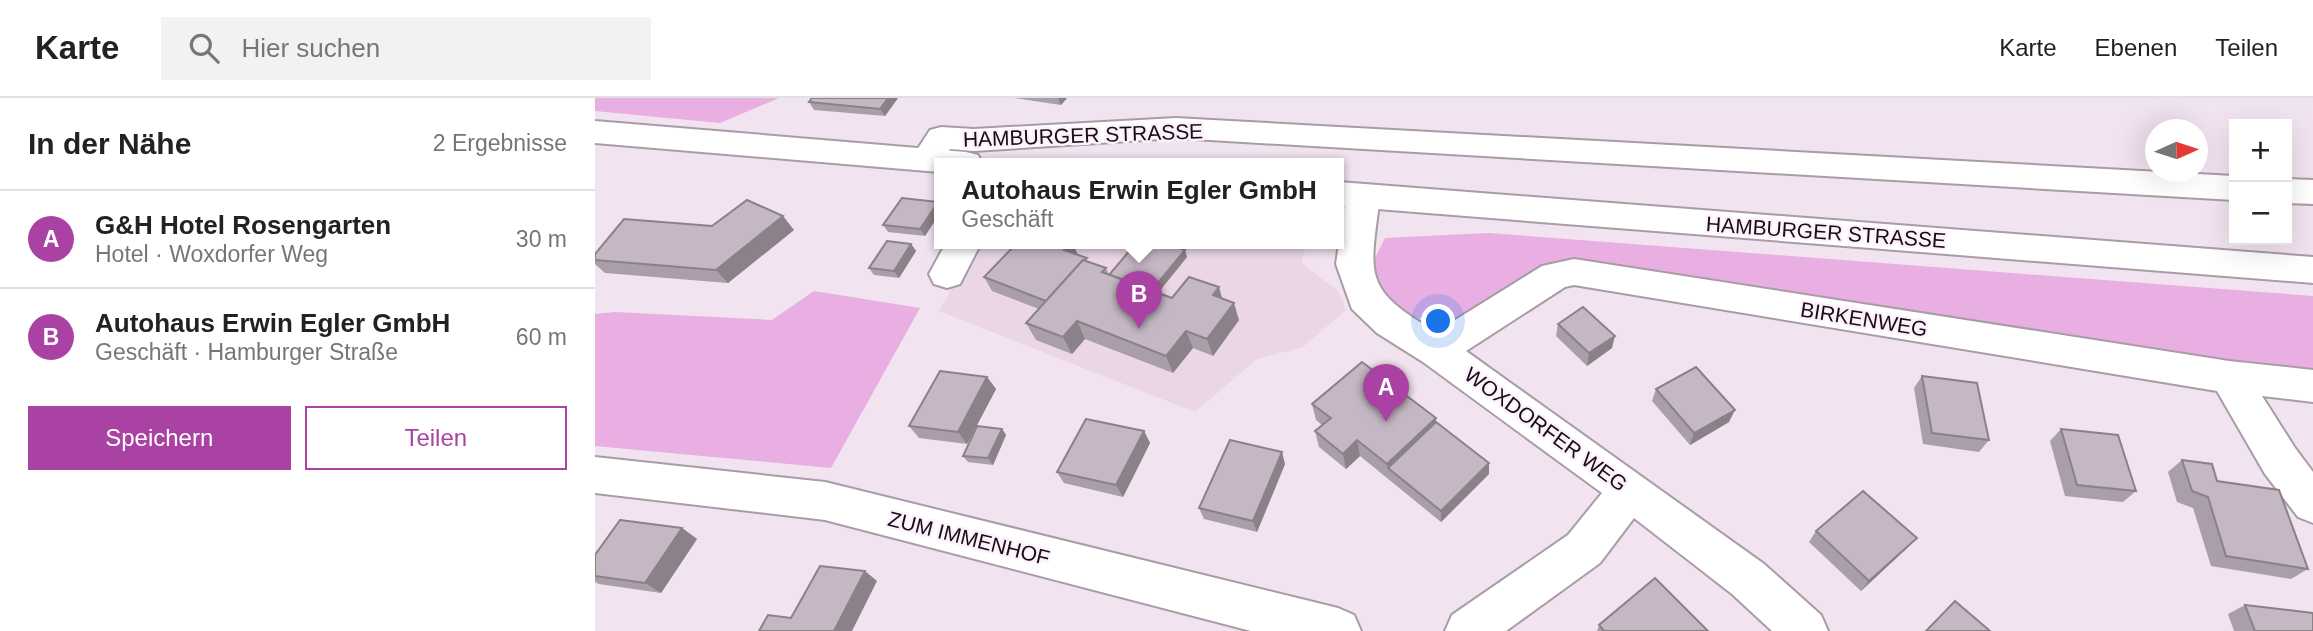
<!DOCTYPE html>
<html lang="de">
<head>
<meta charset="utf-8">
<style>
	:root { --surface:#fff; --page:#f2f2f2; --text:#222; --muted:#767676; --line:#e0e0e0; --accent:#aa42a4 }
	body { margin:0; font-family:Arial,sans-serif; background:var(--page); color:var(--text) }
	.controls { position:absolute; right:21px; top:21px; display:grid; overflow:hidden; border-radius:0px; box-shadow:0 7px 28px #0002 }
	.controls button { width:63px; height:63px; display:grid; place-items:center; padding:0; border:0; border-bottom:2px solid var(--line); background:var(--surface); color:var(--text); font:35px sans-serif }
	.compass { position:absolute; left:1550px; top:21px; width:63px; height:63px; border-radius:50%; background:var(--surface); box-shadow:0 7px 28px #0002; rotate:87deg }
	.you { position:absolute; left:844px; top:224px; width:24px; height:24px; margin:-18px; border:5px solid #fff; border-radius:50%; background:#1a73e8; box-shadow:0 0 0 10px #1a73e833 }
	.badge { display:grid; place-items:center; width:46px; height:46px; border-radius:50%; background:var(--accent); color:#fff; font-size:23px; font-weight:700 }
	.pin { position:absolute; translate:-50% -58px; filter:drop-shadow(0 2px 4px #0008) }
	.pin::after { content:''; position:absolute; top:37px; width:24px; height:21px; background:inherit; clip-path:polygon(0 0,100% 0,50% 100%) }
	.popup { position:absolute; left:339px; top:60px; width:410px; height:91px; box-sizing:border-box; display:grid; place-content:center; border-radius:0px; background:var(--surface); filter:drop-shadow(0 2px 5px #0005); font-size:23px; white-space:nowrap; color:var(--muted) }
	.popup b { font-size:26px; color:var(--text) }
	.popup::after { content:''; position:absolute; left:50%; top:100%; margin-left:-14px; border:14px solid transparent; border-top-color:var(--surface) }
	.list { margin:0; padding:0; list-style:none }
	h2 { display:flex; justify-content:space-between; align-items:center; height:91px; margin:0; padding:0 28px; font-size:30px }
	h2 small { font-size:23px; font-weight:400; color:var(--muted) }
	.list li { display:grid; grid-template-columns:46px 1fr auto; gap:21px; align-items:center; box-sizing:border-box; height:98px; padding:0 28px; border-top:2px solid var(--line) }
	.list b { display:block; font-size:26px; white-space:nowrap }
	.list p { margin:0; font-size:23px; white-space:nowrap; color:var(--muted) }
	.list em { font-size:23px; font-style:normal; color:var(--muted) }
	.actions { display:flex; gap:14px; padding:21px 28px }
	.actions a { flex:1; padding:16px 0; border:2px solid var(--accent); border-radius:0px; text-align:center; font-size:24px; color:var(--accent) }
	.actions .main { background:var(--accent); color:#fff }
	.icon { flex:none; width:38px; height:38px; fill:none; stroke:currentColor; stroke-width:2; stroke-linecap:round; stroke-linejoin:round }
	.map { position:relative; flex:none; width:1718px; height:533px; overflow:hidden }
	header { display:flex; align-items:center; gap:42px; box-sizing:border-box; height:98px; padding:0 35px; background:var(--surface); border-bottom:2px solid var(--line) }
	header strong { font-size:33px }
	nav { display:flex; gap:38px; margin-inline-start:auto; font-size:24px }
	.search { width:490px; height:63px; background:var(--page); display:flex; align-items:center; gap:18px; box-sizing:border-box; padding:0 24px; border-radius:0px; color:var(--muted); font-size:26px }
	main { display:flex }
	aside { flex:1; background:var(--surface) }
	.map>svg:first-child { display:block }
</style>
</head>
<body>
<header>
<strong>Karte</strong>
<div class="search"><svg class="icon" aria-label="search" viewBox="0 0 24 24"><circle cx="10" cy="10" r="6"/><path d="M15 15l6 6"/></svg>Hier suchen</div>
<nav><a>Karte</a><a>Ebenen</a><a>Teilen</a></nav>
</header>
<main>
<aside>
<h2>In der Nähe<small>2 Ergebnisse</small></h2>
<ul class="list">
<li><span class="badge">A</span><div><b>G&amp;H Hotel Rosengarten</b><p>Hotel · Woxdorfer Weg</p></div><em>30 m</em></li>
<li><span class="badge">B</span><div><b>Autohaus Erwin Egler GmbH</b><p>Geschäft · Hamburger Straße</p></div><em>60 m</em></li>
</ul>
<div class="actions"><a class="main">Speichern</a><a>Teilen</a></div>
</aside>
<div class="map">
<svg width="1718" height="533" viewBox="0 0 1718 533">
	<rect width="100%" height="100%" fill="#f1e3ef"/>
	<!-- built -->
	<path fill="#ead6e7" d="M383,145H711L707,165L743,193L751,212L708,249L662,261L600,314L344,213Z"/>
	<!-- green -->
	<g fill="#e9aee2">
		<path d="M0,0H184L125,25L0,13Z"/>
		<path d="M894,135L1718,198V275L988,163L858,224L817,219L786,199L777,166L790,140Z"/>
		<path d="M219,193L325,210L236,370L0,348V216L20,214L177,222Z"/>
	</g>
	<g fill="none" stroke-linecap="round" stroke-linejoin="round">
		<!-- minor casing -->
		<g stroke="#a89ca7" stroke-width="4">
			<g id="minor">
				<path d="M581,20L1639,78V102L581,40L379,53L355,51L343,69L332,72L321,69L316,61L335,32L346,29L379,31Z"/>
				<path d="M1692,81L1718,82V106L1692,105Z"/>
				<path d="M768,86L780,90L785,98C775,178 766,190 841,234L947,168L979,161L1634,263L1718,272V304L1667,298L1700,350L1718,374V425L1703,419L1670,376L1622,293L979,187L970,189L871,253L1169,466L1226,517L1233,533H1177L1137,496L1039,420L1005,465L911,533H850L857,517L973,437L1007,395L828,264L782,235L757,211L741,166L751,98L756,90Z"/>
				<path d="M351,145H386L365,186L352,190L339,186L334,176Z"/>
				<path d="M0,359L230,384L743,510L759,517L766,533H656L230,422L0,395Z"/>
			</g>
		</g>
		<!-- major casing -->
		<g stroke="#a89ca7" stroke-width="4">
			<g id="major">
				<path d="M0,23L371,54L383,57L387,65H344V74L0,45Z"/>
				<path d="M744,84L1718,159V185L744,108Z"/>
			</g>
		</g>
		<!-- minor -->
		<use href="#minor" fill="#fff" fill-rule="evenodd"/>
		<!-- major -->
		<use href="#major" fill="#fff" fill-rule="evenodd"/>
	</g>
	<!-- wall -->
	<g fill="#a99ea9">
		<path d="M217,0H303L290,18L219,12L214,4Z"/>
		<path d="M419,0H472L466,7Z"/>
		<path d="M343,104L345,106V115L330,138L293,134L288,127Z"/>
		<path d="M117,128L199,132L133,185L10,175L0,166V156Z"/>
		<path d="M316,146L321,153L304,180L279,177L274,170Z"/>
		<path d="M483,157L494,164L511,170L514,177L592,159L563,195L577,200H627L644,222L618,258L598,250L578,275L490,241L477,256L441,242L431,225L444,211L397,193L389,179Z"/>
		<path d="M963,226L1017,250L992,268L961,238Z"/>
		<path d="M1327,278L1394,342L1384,354L1328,346L1319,290Z"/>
		<path d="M392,279L401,291L372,346L324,340L314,328Z"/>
		<path d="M1061,291L1134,324L1095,347L1057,303Z"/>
		<path d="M717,306L841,320V324L894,365V376L846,424L765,358L751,371L724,349L720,333L727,327L721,322Z"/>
		<path d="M407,331L411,337L398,367L373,364L368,358Z"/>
		<path d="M1466,331L1541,393L1528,404L1470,398L1455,343Z"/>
		<path d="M549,333L555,345L528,399L469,385L462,374Z"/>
		<path d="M1587,362L1622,383L1713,471L1696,481L1616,468L1598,410L1582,404L1573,374Z"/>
		<path d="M690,366L662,434L609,421L604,410Z"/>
		<path d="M87,430L102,441L66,495L4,486L0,484V457Z"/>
		<path d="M1221,433L1312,450L1266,493L1214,444Z"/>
		<path d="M1650,507L1718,533H1639L1633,516Z"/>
		<path d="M1004,527L1113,533H1002Z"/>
	</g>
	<!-- shaded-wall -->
	<g fill="#8a8189">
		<path d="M293,0H303L290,18L285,11Z"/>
		<path d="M463,0H472L466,7Z"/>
		<path d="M343,104L345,106V115L330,138L325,131Z"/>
		<path d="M188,118L199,132L133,185L121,172Z"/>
		<path d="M476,145H478L483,157L469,152Z"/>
		<path d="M316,146L321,153L304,180L299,173Z"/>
		<path d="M590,152L592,159L554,206L551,199Z"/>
		<path d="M624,189L629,207L618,197Z"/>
		<path d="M639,205L644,222L618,258L612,241Z"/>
		<path d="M482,223L490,241L477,256L468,239Z"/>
		<path d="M591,233L598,250L578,275L571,258Z"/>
		<path d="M1020,238L1017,250L992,268L994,255Z"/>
		<path d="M392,279L401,291L372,346L363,334Z"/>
		<path d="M1140,312L1134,324L1095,347L1099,335Z"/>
		<path d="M841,320V336L793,370L792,366Z"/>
		<path d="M407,331L411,337L398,367L393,360Z"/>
		<path d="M549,333L555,345L528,399L521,387Z"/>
		<path d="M762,342L765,358L751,371L748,356Z"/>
		<path d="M687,354L690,366L662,434L658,423Z"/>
		<path d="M894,365V376L846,424V413Z"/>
		<path d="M87,430L102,441L66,495L50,485Z"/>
		<path d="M1322,440L1312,450L1266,493L1274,483Z"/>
		<path d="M270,473L282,483L257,533H239Z"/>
	</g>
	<!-- building -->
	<g fill="#c5b8c4" stroke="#8a8189" stroke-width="2">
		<path d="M217,0H293L285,11L214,4Z"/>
		<path d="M307,100L343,104L325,131L288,127Z"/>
		<path d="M152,102L188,118L121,172L0,162V156L29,121L117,128Z"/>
		<path d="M292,143L316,146L299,173L274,170Z"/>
		<path d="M422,145H476L469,152L492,160L489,162H488L451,203L389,179Z"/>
		<path d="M541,145H570L590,152L557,192L514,177Z"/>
		<path d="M488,162L511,170L507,174L577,200L594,179L624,189L618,197L639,205L612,241L591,233L571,258L482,223L468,239L431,225Z"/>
		<path d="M988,209L1020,238L994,255L963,226Z"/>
		<path d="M767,264L841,320L792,366L762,342L748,356L720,333L736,320L717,306Z"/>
		<path d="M1101,269L1140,312L1099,335L1061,291Z"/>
		<path d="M345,273L392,279L363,334L314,328Z"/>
		<path d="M1327,278L1382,285L1394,342L1337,335Z"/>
		<path d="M491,321L549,333L521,387L462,374Z"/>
		<path d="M841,324L894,365L846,413L793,370Z"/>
		<path d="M382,328L407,331L393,360L368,358Z"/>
		<path d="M1466,331L1523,337L1541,393L1482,387Z"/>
		<path d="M635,342L687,354L658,423L604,410Z"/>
		<path d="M1587,362L1617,366L1622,383L1684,392L1713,471L1631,458L1613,399L1597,393Z"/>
		<path d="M1268,393L1322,440L1274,483L1221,433Z"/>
		<path d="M25,422L87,430L50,485L0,478V457Z"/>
		<path d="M225,468L270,473L239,533H164L173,517L196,520Z"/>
		<path d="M1060,480L1113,533H1009L1004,527Z"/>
		<path d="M1360,503L1395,533H1331Z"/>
		<path d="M1650,507L1718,515V533H1660Z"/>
	</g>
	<g text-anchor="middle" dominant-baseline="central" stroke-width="5" stroke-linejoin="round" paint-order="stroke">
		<!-- street labels -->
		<g font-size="21" fill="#140f13" stroke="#fef0fc">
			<text transform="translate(488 37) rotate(-2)">HAMBURGER STRASSE</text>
			<text transform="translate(1231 134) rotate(4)">HAMBURGER STRASSE</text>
			<text transform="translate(1269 221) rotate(9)">BIRKENWEG</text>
			<text transform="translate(951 331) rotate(36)">WOXDORFER WEG</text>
			<text transform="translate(374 440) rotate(14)">ZUM IMMENHOF</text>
		</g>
	</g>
</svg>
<div class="controls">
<button>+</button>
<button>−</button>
</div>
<svg class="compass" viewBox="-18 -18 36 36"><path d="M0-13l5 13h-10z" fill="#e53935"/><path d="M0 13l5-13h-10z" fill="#767676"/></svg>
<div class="you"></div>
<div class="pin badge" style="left:791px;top:324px">A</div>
<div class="pin badge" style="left:544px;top:231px">B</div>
<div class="popup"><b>Autohaus Erwin Egler GmbH</b>Geschäft</div>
</div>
</main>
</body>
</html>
